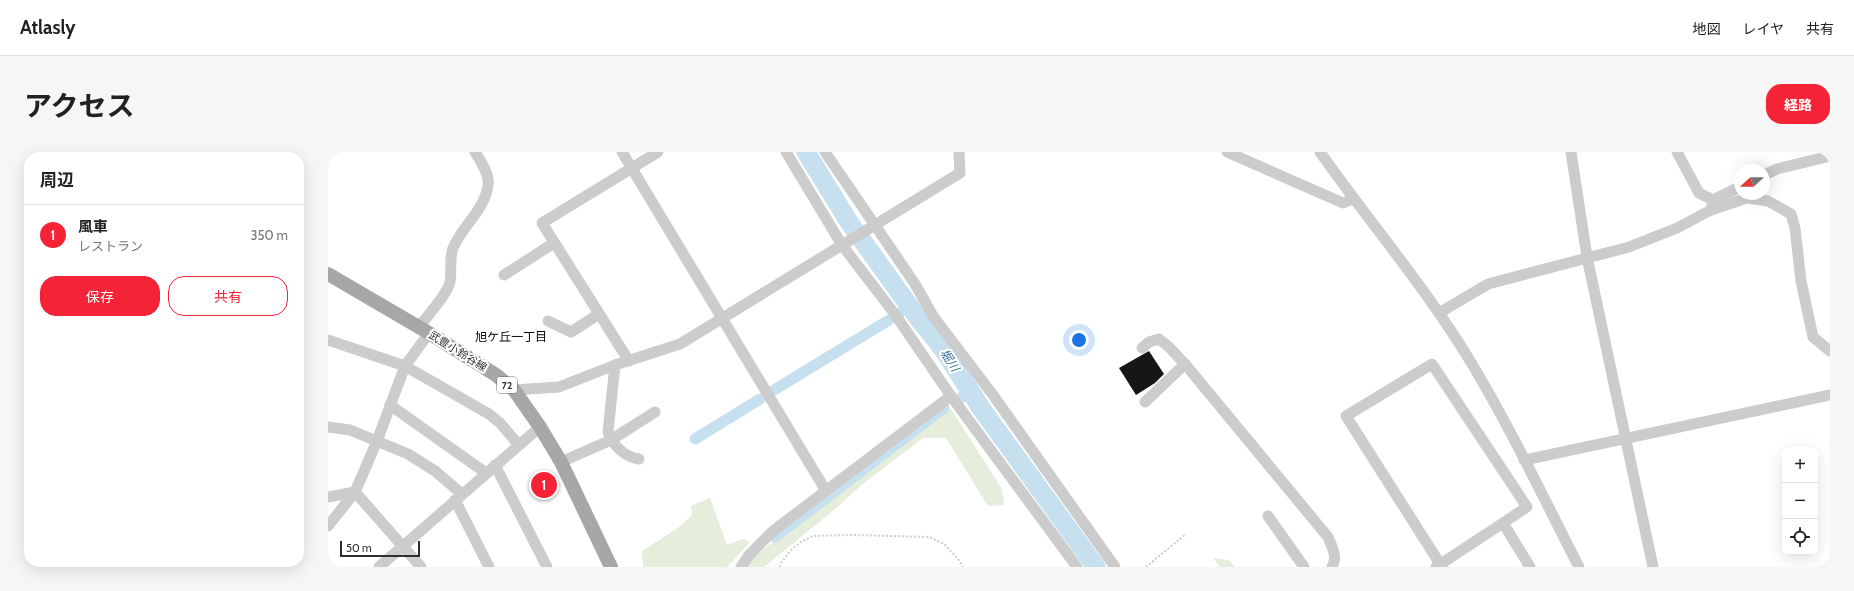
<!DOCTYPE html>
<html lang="ja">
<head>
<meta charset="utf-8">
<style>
	:root { --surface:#fff; --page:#f6f6f6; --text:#202124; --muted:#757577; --line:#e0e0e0; --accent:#f42336 }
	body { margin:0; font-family:Cabin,"Noto Sans JP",sans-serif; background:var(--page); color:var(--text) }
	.controls { position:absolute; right:12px; bottom:12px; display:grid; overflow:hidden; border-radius:8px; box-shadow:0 4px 16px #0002 }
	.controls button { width:36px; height:36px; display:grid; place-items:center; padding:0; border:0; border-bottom:1px solid var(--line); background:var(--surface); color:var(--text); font:20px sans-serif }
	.compass { position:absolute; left:1406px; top:12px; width:36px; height:36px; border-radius:50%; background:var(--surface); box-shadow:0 4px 16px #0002; rotate:249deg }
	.scale { position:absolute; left:12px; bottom:10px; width:80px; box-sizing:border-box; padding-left:4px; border:2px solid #2f2f2f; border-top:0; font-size:11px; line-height:14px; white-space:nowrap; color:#2f2f2f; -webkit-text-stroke:3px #fff; paint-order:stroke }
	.you { position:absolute; left:751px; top:188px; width:14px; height:14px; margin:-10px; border:3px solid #fff; border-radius:50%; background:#1a73e8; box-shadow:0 0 0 6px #1a73e833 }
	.badge { display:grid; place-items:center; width:26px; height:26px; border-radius:50%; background:var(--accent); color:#fff; font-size:13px; font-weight:700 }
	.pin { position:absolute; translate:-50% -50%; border:2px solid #fff; box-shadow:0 1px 4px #0006 }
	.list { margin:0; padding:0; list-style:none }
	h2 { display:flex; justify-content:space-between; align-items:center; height:52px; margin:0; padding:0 16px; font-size:17px }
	h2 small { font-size:13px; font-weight:400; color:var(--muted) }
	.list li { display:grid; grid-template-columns:26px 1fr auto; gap:12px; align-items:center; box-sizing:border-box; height:60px; padding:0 16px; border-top:1px solid var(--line) }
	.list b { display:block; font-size:15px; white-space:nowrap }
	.list p { margin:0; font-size:13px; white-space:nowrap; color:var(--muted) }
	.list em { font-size:13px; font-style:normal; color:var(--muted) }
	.actions { display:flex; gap:8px; padding:12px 16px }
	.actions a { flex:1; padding:9px 0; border:1px solid var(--accent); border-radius:16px; text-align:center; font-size:14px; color:var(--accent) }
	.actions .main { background:var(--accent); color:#fff }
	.icon { flex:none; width:22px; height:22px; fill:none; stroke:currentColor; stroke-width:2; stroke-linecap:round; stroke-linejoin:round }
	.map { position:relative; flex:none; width:1502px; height:415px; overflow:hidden; border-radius:16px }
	header { display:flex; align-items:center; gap:24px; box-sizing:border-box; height:56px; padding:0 20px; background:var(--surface); border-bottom:1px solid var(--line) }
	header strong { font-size:19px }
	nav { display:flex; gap:22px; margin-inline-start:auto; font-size:14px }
	.intro { display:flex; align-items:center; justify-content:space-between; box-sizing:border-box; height:96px; padding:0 24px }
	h1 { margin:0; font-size:28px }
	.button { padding:10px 18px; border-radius:16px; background:var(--accent); color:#fff; font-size:14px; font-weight:700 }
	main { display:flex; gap:24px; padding:0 24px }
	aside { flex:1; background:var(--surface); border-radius:16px; box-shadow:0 4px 16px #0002 }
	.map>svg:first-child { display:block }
</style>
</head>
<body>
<header>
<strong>Atlasly</strong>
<nav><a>地図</a><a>レイヤ</a><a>共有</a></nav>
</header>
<div class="intro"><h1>アクセス</h1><a class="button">経路</a></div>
<main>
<aside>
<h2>周辺<small></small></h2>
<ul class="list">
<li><span class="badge">1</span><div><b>風車</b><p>レストラン</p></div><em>350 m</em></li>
</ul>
<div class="actions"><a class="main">保存</a><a>共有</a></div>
</aside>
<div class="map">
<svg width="1502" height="415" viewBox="0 0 1502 415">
	<rect width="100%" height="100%" fill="#fff"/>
	<!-- green -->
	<g fill="#e5eddb">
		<path d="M623,257L674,337L676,353L660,354L618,286H595L536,331L506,358L436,415H419L424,407L465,373L607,264Z"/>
		<path d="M382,346L399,393L415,387L422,390L399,415H315L314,399L350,376L364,363L363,354Z"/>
		<path d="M885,406L901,408L907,415H892Z"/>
	</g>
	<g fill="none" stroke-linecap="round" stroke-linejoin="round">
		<!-- canal -->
		<g stroke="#c6e0ef" stroke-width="11">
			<path d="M572,161L581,153"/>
			<path d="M446,238L561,168"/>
			<path d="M631,247L642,240"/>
			<path d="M367,287L432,247"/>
			<path d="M447,385L616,256"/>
		</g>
		<!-- river -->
		<path stroke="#c6e0ef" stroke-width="19" d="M478,0L521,70L590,166L615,197L655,259L768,415"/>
	</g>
	<!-- building -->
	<path fill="#161616" d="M821,199L836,222L827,231L808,243L791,216Z"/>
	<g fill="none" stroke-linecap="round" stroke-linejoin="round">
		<!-- path -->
		<g stroke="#ccc" stroke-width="2" stroke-dasharray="2 2" stroke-linecap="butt">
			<path d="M452,415L453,411L464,397L473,390L485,384L525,383L601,385L616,392L630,407L635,415"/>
			<path d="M818,415L858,382"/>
		</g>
		<!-- minor -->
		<g stroke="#ccc" stroke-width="11">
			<path d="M294,0L498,339"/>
			<path d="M458,0L514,93L566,161L623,244L749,415"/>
			<path d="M497,0L587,132L605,164L665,243L787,415"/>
			<path d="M899,0L1015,51L1025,47"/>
			<path d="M992,0C1042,71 1099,137 1144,212C1183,277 1216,347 1251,415"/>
			<path d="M1243,0L1259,105L1325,415"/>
			<path d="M1349,0L1371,41L1385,48"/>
			<path d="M1436,23L1449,17L1502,4"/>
			<path d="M1383,58L1419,46L1440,49L1463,62L1467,76L1473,129L1485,185L1502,199"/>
			<path d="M176,123L226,91"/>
			<path d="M1111,161L1160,132L1301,95L1349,76L1383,58L1385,48L1412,35"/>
			<path d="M220,169L243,180L271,162"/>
			<path d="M91,175C99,164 119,143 122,130C124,119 121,106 125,96C134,74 157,58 160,33C162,23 152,8 147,0"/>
			<path d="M0,188L77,214L161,262L172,271L191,293"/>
			<path d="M814,196L821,190L831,187L841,195L857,212L1000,385C1004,395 1010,405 1004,415"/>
			<path d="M301,209L214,71L330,0"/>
			<path d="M287,213L280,280C285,294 297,305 311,307"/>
			<path d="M186,238L231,235L287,213L352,192L632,21L631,0"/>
			<path d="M817,250L857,212"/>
			<path d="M62,253L158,321"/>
			<path d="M0,275L22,278L80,302L107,319L134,342"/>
			<path d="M1196,308L1502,243"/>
			<path d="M233,310L283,288L327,260"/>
			<path d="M167,313L219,415"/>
			<path d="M0,345L27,340L93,415"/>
			<path d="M127,348L161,415"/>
			<path d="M940,364L976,415"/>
			<path d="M0,374L27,340L49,289L77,214L101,181"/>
			<path d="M51,415L212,275"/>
			<path d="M413,415L421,403L445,379L623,244"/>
			<path d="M1108,415L1175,371L1202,415"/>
			<path d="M1114,415L1018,264L1104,212L1199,355L1175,371"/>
		</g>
		<!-- major -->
		<path stroke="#a7a7a7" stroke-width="14" d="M0,122L101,181L168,223L186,238L212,275L233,310L283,415"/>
	</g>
	<g text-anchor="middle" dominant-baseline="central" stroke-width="4" stroke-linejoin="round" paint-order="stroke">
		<!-- shield labels -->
		<rect fill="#fff" stroke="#6d6d6d" stroke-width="1" x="169" y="225" width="20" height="16" rx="3"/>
		<g font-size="10" font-weight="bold" fill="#2f2f2f">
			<text x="179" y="233">72</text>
		</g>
		<!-- street labels -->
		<g font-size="11" fill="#2f2f2f" stroke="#fff">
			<text transform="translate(130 199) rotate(32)">武豊小鈴谷線</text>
		</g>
		<!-- neighbourhood labels -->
		<g font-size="12" fill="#000" stroke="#fff">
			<text x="183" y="184">旭ケ丘一丁目</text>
		</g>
		<!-- water labels -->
		<g font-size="12" font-style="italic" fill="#367498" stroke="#fff">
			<text transform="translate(622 208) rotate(57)">堀川</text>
		</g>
	</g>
</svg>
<div class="controls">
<button>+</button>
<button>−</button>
<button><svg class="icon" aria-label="locate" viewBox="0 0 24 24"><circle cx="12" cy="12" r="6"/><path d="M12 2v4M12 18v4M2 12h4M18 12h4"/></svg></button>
</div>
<svg class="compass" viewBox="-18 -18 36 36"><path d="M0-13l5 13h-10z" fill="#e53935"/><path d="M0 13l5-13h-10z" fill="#757577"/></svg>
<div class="scale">50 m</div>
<div class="you"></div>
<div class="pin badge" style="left:216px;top:333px">1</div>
</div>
</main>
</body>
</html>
